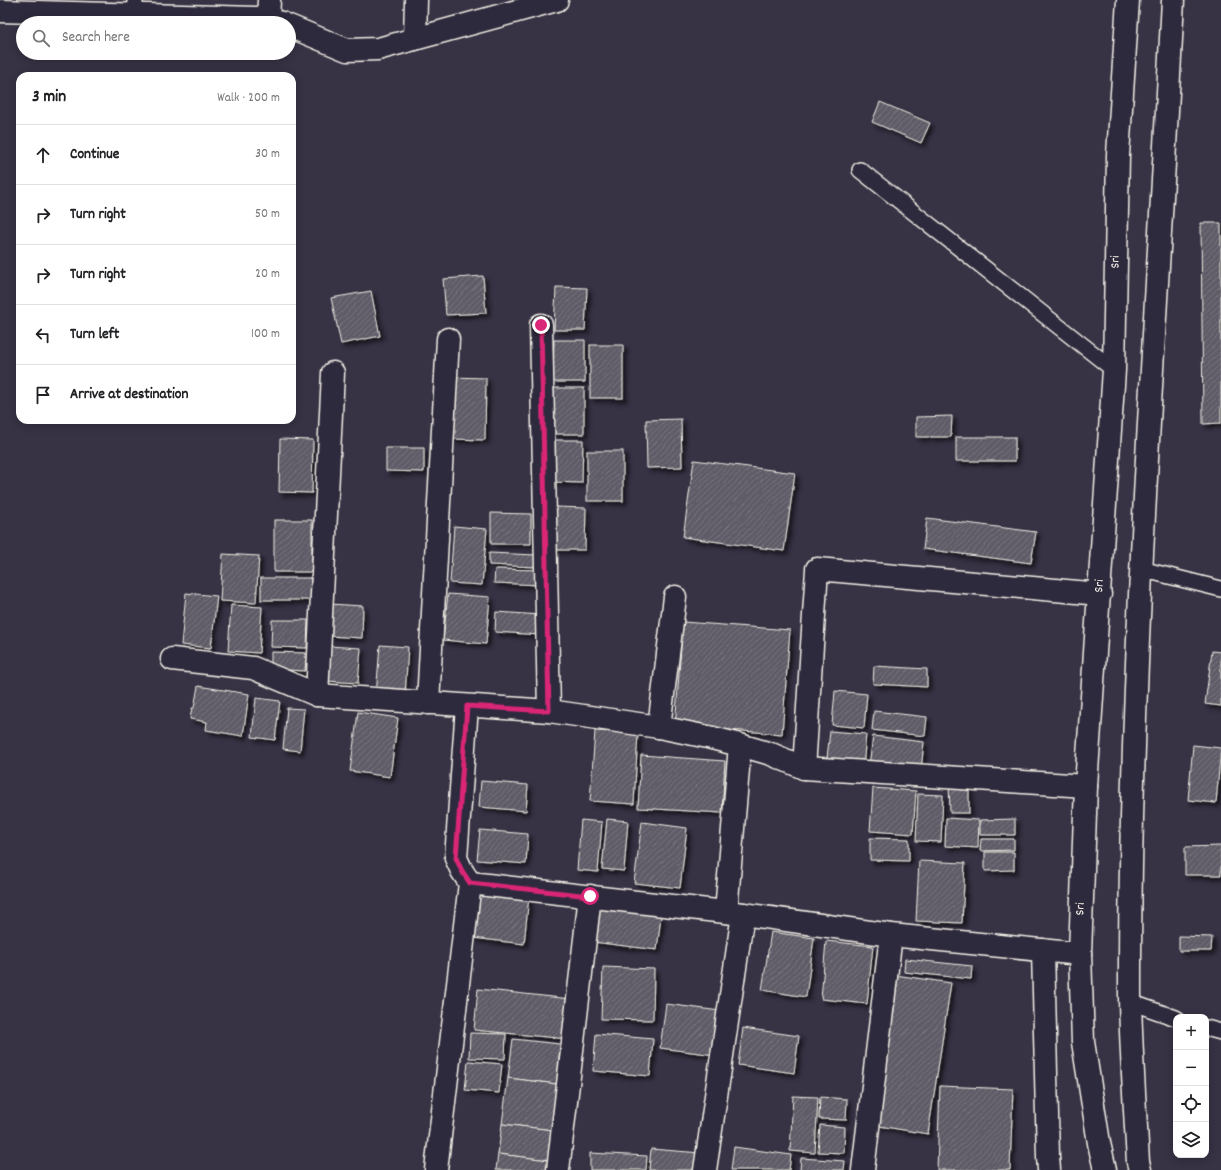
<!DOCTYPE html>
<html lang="en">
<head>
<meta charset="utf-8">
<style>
	:root { --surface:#fff; --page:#f2f2f2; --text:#202124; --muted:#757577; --line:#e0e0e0 }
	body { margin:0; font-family:Dekko,sans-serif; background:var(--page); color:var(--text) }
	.controls { position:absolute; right:12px; bottom:12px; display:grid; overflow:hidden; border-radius:8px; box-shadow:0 2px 10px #0003 }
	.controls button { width:36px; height:36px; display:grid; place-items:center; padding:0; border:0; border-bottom:1px solid var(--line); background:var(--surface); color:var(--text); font:20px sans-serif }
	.stop { position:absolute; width:12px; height:12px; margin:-9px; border:3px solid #db2777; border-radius:50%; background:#fff }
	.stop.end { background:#db2777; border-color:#fff; box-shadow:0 1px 4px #0008 }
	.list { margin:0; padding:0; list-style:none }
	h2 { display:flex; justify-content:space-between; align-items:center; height:52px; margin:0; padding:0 16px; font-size:17px }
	h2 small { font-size:13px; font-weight:400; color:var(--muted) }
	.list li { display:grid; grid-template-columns:26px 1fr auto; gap:12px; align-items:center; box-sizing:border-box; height:60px; padding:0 16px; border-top:1px solid var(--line) }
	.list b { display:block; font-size:15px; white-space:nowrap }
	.list em { font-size:13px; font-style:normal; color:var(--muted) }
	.icon { flex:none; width:22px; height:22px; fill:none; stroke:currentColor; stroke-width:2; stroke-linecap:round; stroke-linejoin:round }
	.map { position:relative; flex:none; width:1221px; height:1170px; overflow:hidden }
	.search { position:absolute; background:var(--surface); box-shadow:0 2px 10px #0003; left:16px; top:16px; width:280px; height:44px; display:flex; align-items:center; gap:10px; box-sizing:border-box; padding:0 14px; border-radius:22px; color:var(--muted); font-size:15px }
	.panel { position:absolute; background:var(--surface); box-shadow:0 2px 10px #0003; left:16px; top:72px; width:280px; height:352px; border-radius:12px }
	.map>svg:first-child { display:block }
</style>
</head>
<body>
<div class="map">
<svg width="1221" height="1170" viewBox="0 0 1221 1170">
	<defs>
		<pattern id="building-hatch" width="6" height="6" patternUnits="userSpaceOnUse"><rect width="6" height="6" fill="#5f5c67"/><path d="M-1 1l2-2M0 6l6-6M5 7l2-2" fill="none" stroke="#77747d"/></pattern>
		<filter id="shadow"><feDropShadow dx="3.5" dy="3.5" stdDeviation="2" flood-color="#0009"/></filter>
	</defs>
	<rect width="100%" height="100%" fill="#373244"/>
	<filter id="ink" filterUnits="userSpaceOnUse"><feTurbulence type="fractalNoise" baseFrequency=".025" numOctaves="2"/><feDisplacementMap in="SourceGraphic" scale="8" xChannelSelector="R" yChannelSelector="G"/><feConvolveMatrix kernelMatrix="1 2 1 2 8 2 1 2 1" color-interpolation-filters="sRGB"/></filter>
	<g filter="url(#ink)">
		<!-- building -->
		<g fill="url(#building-hatch)" stroke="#f4f1e8" filter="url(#shadow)">
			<path d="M880,102L930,123L921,143L872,122Z"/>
			<path d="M1201,223H1221V423L1203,424Z"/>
			<path d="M483,276L486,313L446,315L443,279Z"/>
			<path d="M556,287L587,288L585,330H554Z"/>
			<path d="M371,291L380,336L341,344L331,298Z"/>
			<path d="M554,340H585V382H553Z"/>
			<rect x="590" y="345" width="33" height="53"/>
			<path d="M452,377L486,378L485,440L451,439Z"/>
			<rect x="554" y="388" width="30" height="46"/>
			<path d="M952,416L951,437H916V417Z"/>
			<path d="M681,419L682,467L647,468L646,420Z"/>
			<rect x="956" y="437" width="59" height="24"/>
			<path d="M280,439L313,440L312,493L279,492Z"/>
			<path d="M552,440H583L582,483L550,482Z"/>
			<path d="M386,448H424V472L386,471Z"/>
			<rect x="587" y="451" width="36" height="50"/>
			<path d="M694,460L795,473L784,551L683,537Z"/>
			<path d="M556,507L586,508L585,550H554Z"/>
			<path d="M491,513L531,514V544H491Z"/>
			<path d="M927,518L1036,532L1031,563L923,549Z"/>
			<rect x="274" y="520" width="38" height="52"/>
			<path d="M454,526L487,529L482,585L450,583Z"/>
			<path d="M489,553L536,555V567L489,565Z"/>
			<path d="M223,554L259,556L256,603L220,601Z"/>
			<path d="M495,569L541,570L540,585L494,583Z"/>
			<rect x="261" y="578" width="50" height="22"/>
			<path d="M186,593L217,596L211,648L181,645Z"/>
			<path d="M448,594L490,597L486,644L443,640Z"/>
			<path d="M330,604L363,606L362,638L328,636Z"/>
			<path d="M231,605L262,607L259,653L228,651Z"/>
			<path d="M496,612L541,615L540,635L495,632Z"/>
			<path d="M272,620H308L307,648L271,647Z"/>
			<path d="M683,622L790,630L782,734L675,726Z"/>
			<path d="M380,645L408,647L405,697L376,695Z"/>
			<path d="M328,646L361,648L358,683L326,681Z"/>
			<path d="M1212,651L1221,652V706L1205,704Z"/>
			<path d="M271,652L306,653L305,671L271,669Z"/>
			<path d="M874,666L927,669V687L873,684Z"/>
			<path d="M198,686L249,694L243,736L206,730L207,722L190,719L192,708H194Z"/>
			<path d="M835,691L867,694L864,728L832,725Z"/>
			<path d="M256,698L280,701L275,740L252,737Z"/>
			<path d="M287,708L304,709L300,751L283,749Z"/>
			<path d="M874,711L927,717L925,736L872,730Z"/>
			<path d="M358,712L398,718L390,777L350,771Z"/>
			<path d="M595,731L638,733L634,804L590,801Z"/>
			<path d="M830,731L866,734L863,769L850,760L827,758Z"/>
			<path d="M873,736L924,742L921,771L869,766Z"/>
			<path d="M1193,745L1221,748L1216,803L1188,800Z"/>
			<path d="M641,755L725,761L722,813L638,808Z"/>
			<path d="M481,781L528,785L526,811L479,807Z"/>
			<path d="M969,782V813H950L949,783Z"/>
			<path d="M873,788L916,791L913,834L870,831Z"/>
			<path d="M918,794L943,795L941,842L916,841Z"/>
			<path d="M946,818L979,820L978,848L945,846Z"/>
			<path d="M607,819L628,821L624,871L602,869Z"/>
			<path d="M1015,819V835H980V820Z"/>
			<path d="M581,820L602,822L598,872L577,870Z"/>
			<path d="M642,822L687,828L680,888L634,883Z"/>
			<path d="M480,830L528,834L526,864L477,860Z"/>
			<path d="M870,838L909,839V861L870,860Z"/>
			<path d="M981,839H1014V850L980,851Z"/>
			<path d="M1221,846V875H1185V847Z"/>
			<path d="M985,852H1014V870L985,871Z"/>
			<path d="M919,861L965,863L962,923L916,921Z"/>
			<path d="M478,891L529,896L524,944L473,938Z"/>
			<path d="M597,908L661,916L657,950L593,942Z"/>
			<path d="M771,932L814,938L806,997L762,990Z"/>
			<path d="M1179,936L1212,937L1211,951H1179Z"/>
			<path d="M826,941L873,946L867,1004L821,999Z"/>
			<path d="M905,959L972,966L971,979L904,972Z"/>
			<path d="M603,967L654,969L653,1020L601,1019Z"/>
			<path d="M895,975L951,983L928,1134L873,1125Z"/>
			<path d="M478,989L571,999L567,1039L474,1030Z"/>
			<path d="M666,1004L720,1011L715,1055L660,1048Z"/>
			<path d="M743,1028L799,1036L794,1073L738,1065Z"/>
			<path d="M470,1033L506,1034L505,1059L469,1058Z"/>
			<path d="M596,1034L653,1039L650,1076L593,1071Z"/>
			<path d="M513,1039L560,1044L557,1084L508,1078Z"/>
			<path d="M468,1061L502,1064L499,1093L465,1090Z"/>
			<path d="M508,1078L557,1084L553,1130L502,1124Z"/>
			<path d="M940,1086L1013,1089L1010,1170H937Z"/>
			<path d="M793,1096L818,1097L815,1153L790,1151Z"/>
			<path d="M820,1097L847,1099L846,1120L819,1119Z"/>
			<path d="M502,1124L553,1130L549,1160L498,1154Z"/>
			<path d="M820,1125L845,1127L844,1153L818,1152Z"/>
			<path d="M734,1147L791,1155L789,1170H731Z"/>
			<path d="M651,1149L701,1153L699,1170H649Z"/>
			<path d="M590,1153L647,1156L646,1170H590Z"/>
			<path d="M498,1154L549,1160L548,1170H496Z"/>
			<path d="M801,1158L845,1161L844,1170H800Z"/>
		</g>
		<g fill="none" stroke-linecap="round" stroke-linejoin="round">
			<!-- lane casing -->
			<g stroke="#f4f1e8" stroke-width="18">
				<g id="lane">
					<path d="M135,15V0"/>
					<path d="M860,170L1114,370"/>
					<path d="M1141,569L1221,589"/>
					<path d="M1130,1002L1176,1018"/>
					<path d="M1206,1028L1221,1032"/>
				</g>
			</g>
			<!-- street casing -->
			<g stroke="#f4f1e8" stroke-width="25">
				<g id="street">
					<path d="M0,11L256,18L282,23"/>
					<path d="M268,20L269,0"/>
					<path d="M289,26L347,50L378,49L557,0"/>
					<path d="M415,39L416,0"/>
					<path d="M541,325L549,711"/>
					<path d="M172,659L253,668L317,695L549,711L659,727L708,737L740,745L771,754L804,768L1086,786"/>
					<path d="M317,695L333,373"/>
					<path d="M428,703L448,339"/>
					<path d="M467,706L456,858L462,871L470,883"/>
					<path d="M659,727L675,597"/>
					<path d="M804,768L817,569L1100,594"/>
					<path d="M726,912L740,745"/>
					<path d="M1043,950L1048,1157L1049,1170"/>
					<path d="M436,1170L470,883L743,914L891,935L1080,954"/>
					<path d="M558,1170L590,896"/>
					<path d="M705,1170L743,914"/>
					<path d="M863,1170L891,935"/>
				</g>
			</g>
			<!-- highway casing -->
			<g stroke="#f4f1e8" stroke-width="25">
				<g id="highway">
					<path d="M1105,1170L1099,1143L1083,1042L1080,954L1086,786L1114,370L1118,155L1128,0"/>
					<path d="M1140,1170L1138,1162C1135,1107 1131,1053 1130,998C1129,665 1156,333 1173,0"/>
				</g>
			</g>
			<!-- lane -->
			<use href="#lane" stroke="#2f2a3d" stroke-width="15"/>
			<!-- street -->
			<use href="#street" stroke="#2f2a3d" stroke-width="22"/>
			<!-- highway -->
			<use href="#highway" stroke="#2f2a3d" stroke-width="22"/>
		</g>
	</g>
	<g fill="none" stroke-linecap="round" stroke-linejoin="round" filter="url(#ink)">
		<!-- route -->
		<path stroke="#db2777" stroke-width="5" d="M541,325L549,711L467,706L456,858L462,871L470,883L590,896"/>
	</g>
	<g text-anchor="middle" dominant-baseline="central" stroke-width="4" stroke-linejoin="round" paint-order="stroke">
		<!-- street labels -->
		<g font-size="13" fill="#f4f1e8" stroke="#2f2a3d">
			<text transform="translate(1116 262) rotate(-89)">Sri</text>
			<text transform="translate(1100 586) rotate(-86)">Sri</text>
			<text transform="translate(1081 909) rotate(-88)">Sri</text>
		</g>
	</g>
</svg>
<div class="controls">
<button>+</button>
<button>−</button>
<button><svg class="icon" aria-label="locate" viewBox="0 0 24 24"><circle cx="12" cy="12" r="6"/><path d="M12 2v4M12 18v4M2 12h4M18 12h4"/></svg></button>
<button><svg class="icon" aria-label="layers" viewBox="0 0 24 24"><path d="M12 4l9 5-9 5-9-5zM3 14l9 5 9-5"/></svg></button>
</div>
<div class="stop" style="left:590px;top:896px"></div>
<div class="stop end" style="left:541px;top:325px"></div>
<div class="search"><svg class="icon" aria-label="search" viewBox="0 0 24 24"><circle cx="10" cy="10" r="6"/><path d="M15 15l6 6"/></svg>Search here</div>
<section class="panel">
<h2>3 min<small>Walk · 200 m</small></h2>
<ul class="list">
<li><svg class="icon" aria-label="ahead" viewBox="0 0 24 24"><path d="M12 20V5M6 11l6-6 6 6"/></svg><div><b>Continue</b></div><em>30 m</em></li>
<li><svg class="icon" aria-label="right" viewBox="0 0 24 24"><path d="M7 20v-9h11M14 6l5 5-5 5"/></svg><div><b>Turn right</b></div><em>50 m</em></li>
<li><svg class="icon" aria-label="right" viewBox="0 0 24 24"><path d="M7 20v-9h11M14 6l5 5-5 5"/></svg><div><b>Turn right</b></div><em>20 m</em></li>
<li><svg class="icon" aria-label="left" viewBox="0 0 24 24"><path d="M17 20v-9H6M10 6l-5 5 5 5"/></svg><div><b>Turn left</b></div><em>100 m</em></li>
<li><svg class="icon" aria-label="arrive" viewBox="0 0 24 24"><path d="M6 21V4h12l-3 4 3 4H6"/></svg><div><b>Arrive at destination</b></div></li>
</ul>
</section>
</div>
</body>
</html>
